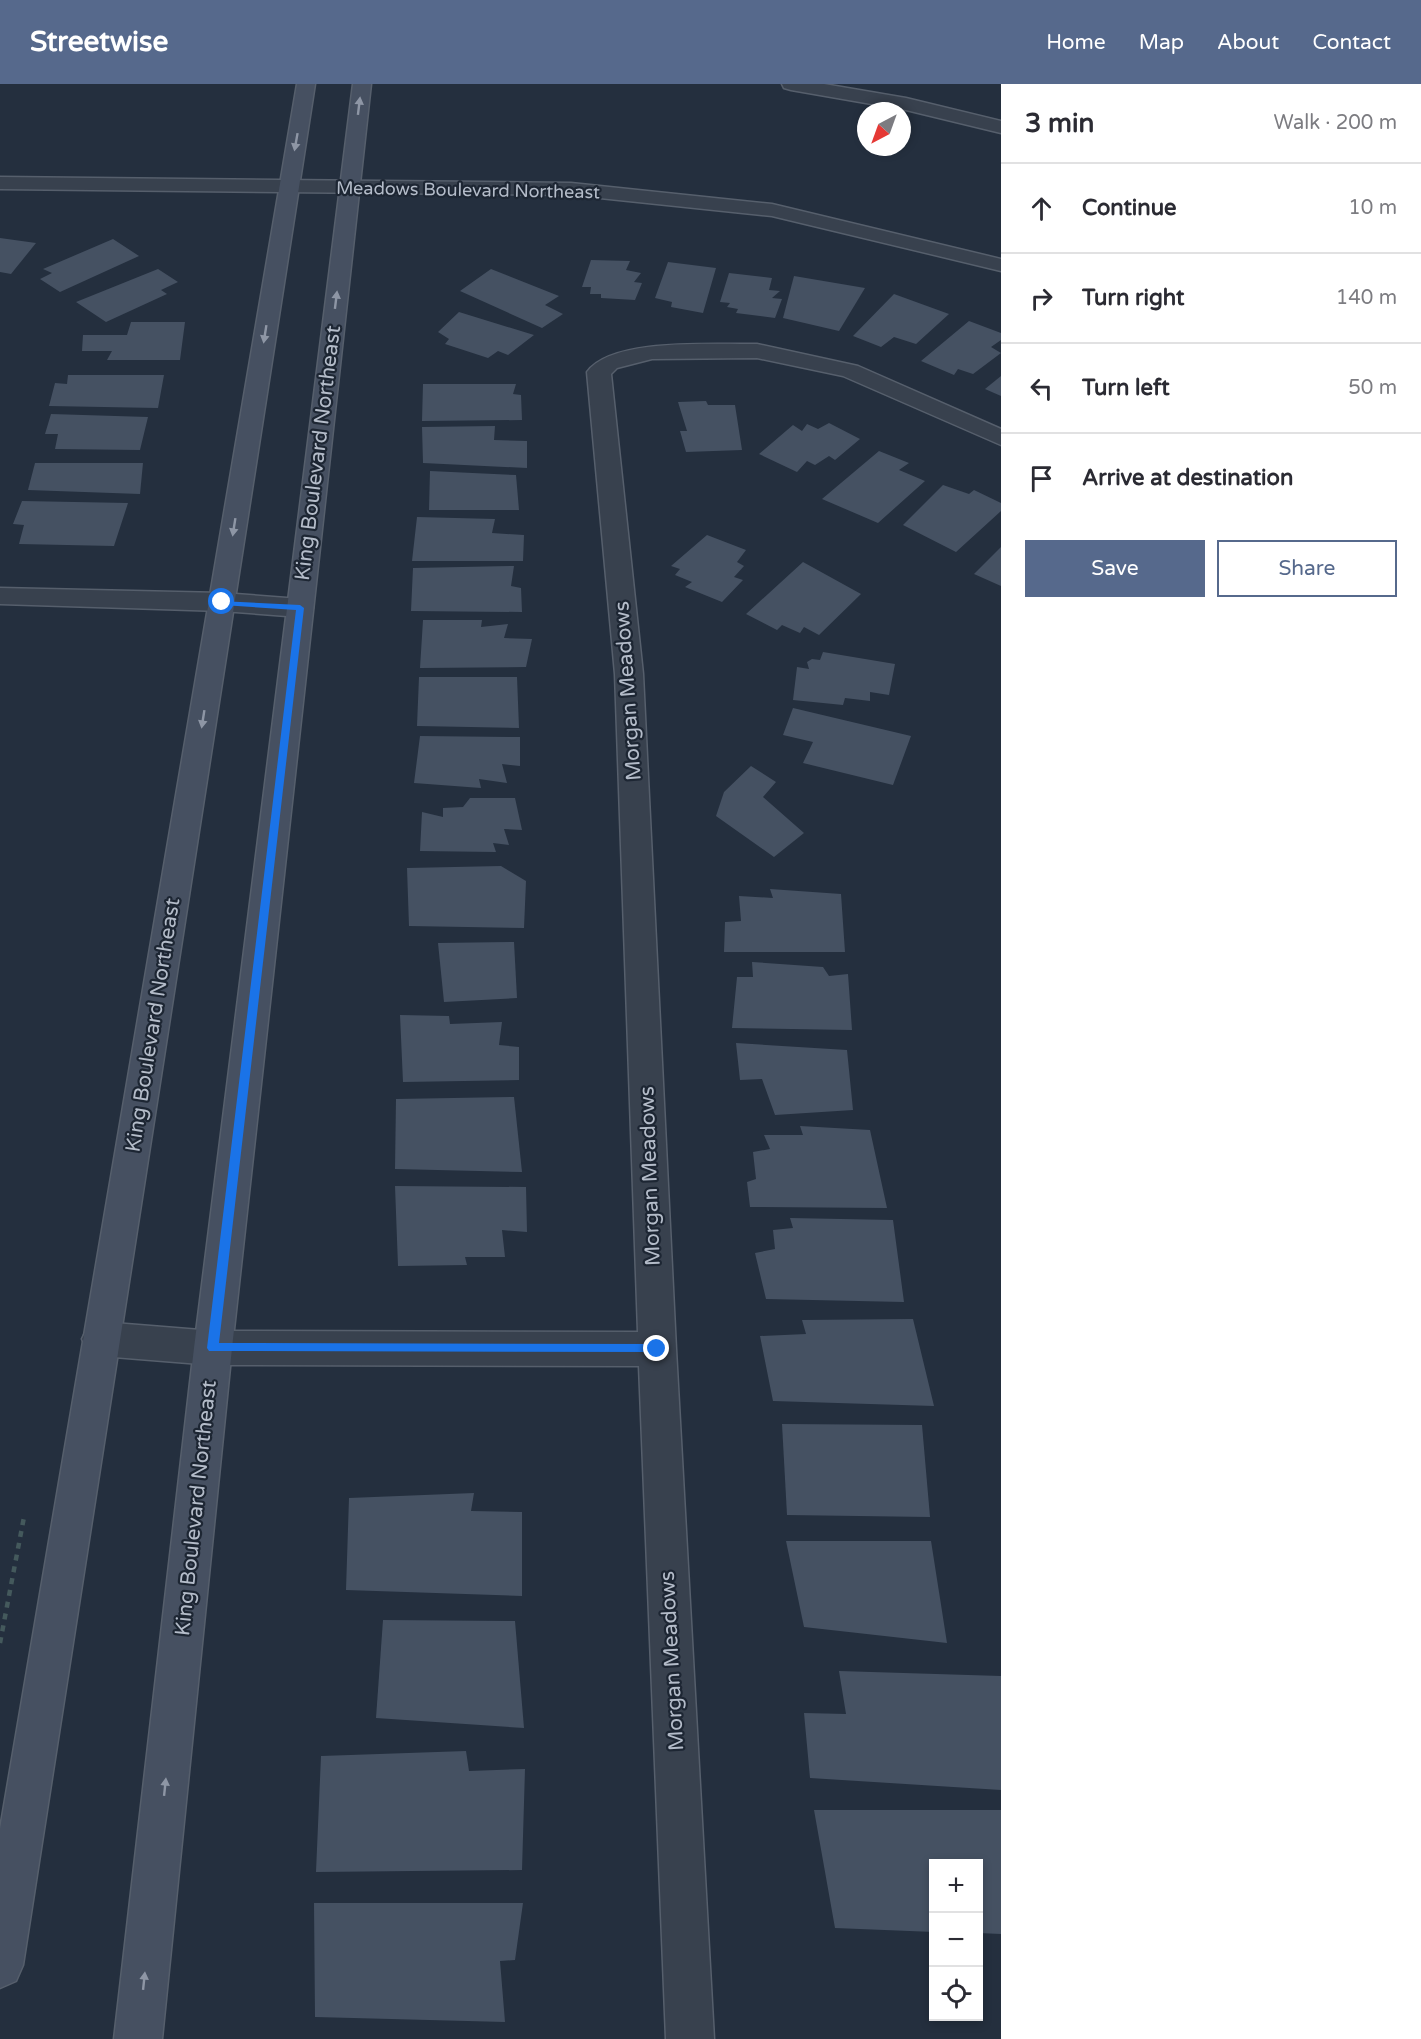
<!DOCTYPE html>
<html lang="en">
<head>
<meta charset="utf-8">
<style>
	:root { --surface:#fff; --page:#f7f7f7; --text:#2b2b33; --muted:#7c7c81; --line:#e1e1e2; --accent:#56698c }
	body { margin:0; font-family:"Varela Round",sans-serif; background:var(--page); color:var(--text) }
	.controls { position:absolute; right:18px; bottom:18px; display:grid; overflow:hidden; border-radius:0px; box-shadow:0 3px 9px #0003 }
	.controls button { width:54px; height:54px; display:grid; place-items:center; padding:0; border:0; border-bottom:2px solid var(--line); background:var(--surface); color:var(--text); font:30px sans-serif }
	.compass { position:absolute; left:857px; top:18px; width:54px; height:54px; border-radius:50%; background:var(--surface); box-shadow:0 3px 9px #0003; rotate:221deg }
	.stop { position:absolute; width:18px; height:18px; margin:-14px; border:4px solid #1a73e8; border-radius:50%; background:#fff }
	.stop.end { background:#1a73e8; border-color:#fff; box-shadow:0 2px 6px #0008 }
	.list { margin:0; padding:0; list-style:none }
	h2 { display:flex; justify-content:space-between; align-items:center; height:78px; margin:0; padding:0 24px; font-size:26px }
	h2 small { font-size:20px; font-weight:400; color:var(--muted) }
	.list li { display:grid; grid-template-columns:39px 1fr auto; gap:18px; align-items:center; box-sizing:border-box; height:90px; padding:0 24px; border-top:2px solid var(--line) }
	.list b { display:block; font-size:22px; white-space:nowrap }
	.list em { font-size:20px; font-style:normal; color:var(--muted) }
	.actions { display:flex; gap:12px; padding:18px 24px }
	.actions a { flex:1; padding:14px 0; border:2px solid var(--accent); border-radius:0px; text-align:center; font-size:21px; color:var(--accent) }
	.actions .main { background:var(--accent); color:#fff }
	.icon { flex:none; width:33px; height:33px; fill:none; stroke:currentColor; stroke-width:2; stroke-linecap:round; stroke-linejoin:round }
	.map { position:relative; flex:none; width:1001px; height:1955px; overflow:hidden }
	header { display:flex; align-items:center; gap:36px; box-sizing:border-box; height:84px; padding:0 30px; background:var(--accent); color:#fff }
	header strong { font-size:28px }
	nav { display:flex; gap:33px; margin-inline-start:auto; font-size:21px }
	main { display:flex }
	aside { flex:1; background:var(--surface) }
	.map>svg:first-child { display:block }
</style>
</head>
<body>
<header>
<strong>Streetwise</strong>
<nav><a>Home</a><a>Map</a><a>About</a><a>Contact</a></nav>
</header>
<main>
<div class="map">
<svg width="1001" height="1955" viewBox="0 0 1001 1955">
	<rect width="100%" height="100%" fill="#242f3e"/>
	<!-- building -->
	<g fill="#455162">
		<path d="M0,154L36,159L11,190L0,188Z"/>
		<path d="M113,155L139,172L60,208L40,195L52,189L43,185Z"/>
		<path d="M591,176L630,177L626,186L641,189L634,198L642,199L635,216L601,214V210H590L591,203H582Z"/>
		<path d="M668,178L716,184L703,229L671,223L672,218L655,214Z"/>
		<path d="M158,185L178,198L161,206L167,210L106,238L76,218Z"/>
		<path d="M491,185L559,212L545,221L563,230L542,244L460,207Z"/>
		<path d="M729,189L772,194L769,206L780,207L772,214L782,215L775,234L736,229L738,225L727,223L730,219L720,218Z"/>
		<path d="M794,192L865,204L839,247L783,234Z"/>
		<path d="M894,210L949,230L916,260L894,253L881,263L853,252Z"/>
		<path d="M459,228L534,251L508,271L498,267L488,274L445,260L449,255L438,248Z"/>
		<path d="M969,237L1001,249V256L991,263L1001,269L973,290L958,285L954,291L921,277Z"/>
		<path d="M131,238H185L180,276H107L112,267H82L83,251H127Z"/>
		<path d="M68,291H164L158,324L49,322L55,299L67,300Z"/>
		<path d="M1001,292V312L985,305Z"/>
		<path d="M423,300H516L513,310L521,311L522,336L422,337Z"/>
		<path d="M706,317L708,321H735L742,366L686,368L680,347H687L678,318Z"/>
		<path d="M51,330L148,333L140,366L55,365L58,350H45Z"/>
		<path d="M829,339L860,355L835,376L829,372L815,381L807,377L797,388L759,370L793,341L802,347L807,340L818,345Z"/>
		<path d="M495,342L494,356L527,357V384L423,379L422,343Z"/>
		<path d="M879,367L909,379L899,386L925,397L878,439L822,415Z"/>
		<path d="M35,379H143L140,410L28,406Z"/>
		<path d="M430,387L516,391L519,426H429Z"/>
		<path d="M943,401L969,410L974,406L1001,419V427L956,468L903,441Z"/>
		<path d="M22,417L128,419L114,462L19,460L24,441L13,440Z"/>
		<path d="M417,433L495,435L492,449L524,451L523,477H412Z"/>
		<path d="M707,451L746,466L737,478L744,482L734,493L743,496L722,518L685,503L692,498L675,491L680,485L671,482Z"/>
		<path d="M1001,463V502L974,490Z"/>
		<path d="M803,478L861,510L819,551L804,543L800,549L782,541L777,546L746,530Z"/>
		<path d="M514,482L511,502L521,504L522,528L411,527L413,484Z"/>
		<path d="M423,536H482L481,543L508,540L504,554L532,555L526,583L420,584Z"/>
		<path d="M823,568L895,580L889,611L870,608V617L845,614L843,621L793,616L797,583L809,585L807,578L812,575L820,576Z"/>
		<path d="M419,593H517L519,644L417,642Z"/>
		<path d="M793,624L911,652L893,701L803,679L813,658L783,651Z"/>
		<path d="M420,652L520,653V682L502,680L507,699L479,695L481,704L414,699Z"/>
		<path d="M751,682L776,698L763,713L804,749L774,773L716,732L724,708Z"/>
		<path d="M470,714H515L522,746L504,745L509,761L493,759L496,768L420,767L422,728L443,733V724L463,723Z"/>
		<path d="M501,782L526,797L524,844L409,842L407,784Z"/>
		<path d="M770,805L841,810L845,868H724L725,838L741,837L739,812L773,814Z"/>
		<path d="M514,858L517,914L444,918L438,859Z"/>
		<path d="M752,878L823,883L829,892L848,890L852,946L732,944L737,893H753Z"/>
		<path d="M400,931L449,932L450,940L502,938L499,961L519,963V996L403,998Z"/>
		<path d="M736,959L847,966L853,1026L775,1031L762,995L740,996Z"/>
		<path d="M514,1013L522,1088L395,1085L396,1015Z"/>
		<path d="M800,1042L870,1046L887,1124L750,1123L747,1098L756,1095L753,1068L770,1065L764,1051H803Z"/>
		<path d="M395,1102L526,1103L527,1148L502,1146L505,1173H465L467,1181L398,1182Z"/>
		<path d="M790,1134L893,1136L904,1218L766,1215L755,1169L775,1165L773,1146L793,1144Z"/>
		<path d="M913,1235L934,1322L773,1317L760,1252L806,1250L802,1236Z"/>
		<path d="M782,1340L922,1341L930,1433L787,1431Z"/>
		<path d="M474,1409L471,1427L522,1428V1512L346,1506L349,1414Z"/>
		<path d="M786,1457H931L947,1559L804,1543Z"/>
		<path d="M383,1536L515,1537L524,1644L376,1634Z"/>
		<path d="M839,1587L1001,1592V1706L810,1694L804,1629L846,1630Z"/>
		<path d="M466,1667L469,1687L525,1685L522,1786L316,1788L321,1672Z"/>
		<path d="M814,1726H1001V1850L978,1849V1780H934V1848L835,1844Z"/>
		<path d="M314,1819H523L515,1876L500,1877L505,1938L315,1933Z"/>
	</g>
	<g fill="none" stroke-linecap="round" stroke-linejoin="round">
		<!-- street casing -->
		<g stroke="#565f6c" stroke-width="3">
			<g id="street">
				<path d="M782,0H824L906,14L1001,37V49L906,26L791,6L784,4Z"/>
				<path d="M0,93L571,99L772,120L1001,175V187L772,132L571,111L0,105Z"/>
				<path d="M757,260L858,282L1001,345V361L843,292L757,274L652,275L617,284L611,290L643,590L676,1265L714,1955H666L639,1282L213,1281L101,1272L88,1267L82,1255L88,1243L101,1238L213,1247L638,1248L615,590L587,288C612,253 716,261 757,260Z"/>
				<path d="M0,504L222,509L300,515L309,518L313,524L309,530L300,533L222,527L0,520Z"/>
			</g>
		</g>
		<!-- secondary casing -->
		<g stroke="#565f6c" stroke-width="3">
			<g id="secondary">
				<path d="M297,0H315L23,1881L16,1897L0,1904V1745Z"/>
				<path d="M353,0H371L232,1264L162,1955H114L194,1264Z"/>
			</g>
		</g>
		<!-- path -->
		<path stroke="#44595c" stroke-width="4.5" stroke-dasharray="6 6" stroke-linecap="butt" d="M0,1559L24,1433"/>
		<!-- street -->
		<use href="#street" fill="#38414e" fill-rule="evenodd"/>
		<!-- secondary -->
		<use href="#secondary" fill="#465061" fill-rule="evenodd"/>
	</g>
	<!-- one-way arrows -->
	<defs><path id="oneway-solid" d="M-6-.8H1V-3.2L6.5 0L1 3.2V.8H-6Z" transform="scale(1.5)"/></defs>
	<g fill="#8e96a5">
		<use href="#oneway-solid" transform="translate(359 22) rotate(-83)"/>
		<use href="#oneway-solid" transform="translate(296 58) rotate(100)"/>
		<use href="#oneway-solid" transform="translate(336 216) rotate(-83)"/>
		<use href="#oneway-solid" transform="translate(265 250) rotate(99)"/>
		<use href="#oneway-solid" transform="translate(234 443) rotate(99)"/>
		<use href="#oneway-solid" transform="translate(203 635) rotate(99)"/>
		<use href="#oneway-solid" transform="translate(165 1703) rotate(-84)"/>
		<use href="#oneway-solid" transform="translate(144 1897) rotate(-84)"/>
	</g>
	<!-- route -->
	<path fill="#1a73e8" d="M219,517L300,521L304,524L219,1259L657,1260L663,1265L661,1268L209,1267L207,1264L296,526L222,521L218,518Z"/>
	<g text-anchor="middle" dominant-baseline="central" stroke-width="4.5" stroke-linejoin="round" paint-order="stroke">
		<!-- far-street labels -->
		<g font-size="18" fill="#b4bcc9" stroke="#1d2633">
			<text transform="translate(468 106) rotate(1)">Meadows Boulevard Northeast</text>
		</g>
		<!-- street labels -->
		<g font-size="21" fill="#b4bcc9" stroke="#1d2633">
			<text transform="translate(318 369) rotate(-83)">King Boulevard Northeast</text>
			<text transform="translate(628 607) rotate(-94)">Morgan Meadows</text>
			<text transform="translate(153 941) rotate(-81)">King Boulevard Northeast</text>
			<text transform="translate(650 1092) rotate(-92)">Morgan Meadows</text>
			<text transform="translate(196 1424) rotate(-84)">King Boulevard Northeast</text>
			<text transform="translate(672 1577) rotate(-93)">Morgan Meadows</text>
		</g>
	</g>
</svg>
<div class="controls">
<button>+</button>
<button>−</button>
<button><svg class="icon" aria-label="locate" viewBox="0 0 24 24"><circle cx="12" cy="12" r="6"/><path d="M12 2v4M12 18v4M2 12h4M18 12h4"/></svg></button>
</div>
<svg class="compass" viewBox="-18 -18 36 36"><path d="M0-13l5 13h-10z" fill="#e53935"/><path d="M0 13l5-13h-10z" fill="#7c7c81"/></svg>
<div class="stop" style="left:222px;top:518px"></div>
<div class="stop end" style="left:657px;top:1265px"></div>
</div>
<aside>
<h2>3 min<small>Walk · 200 m</small></h2>
<ul class="list">
<li><svg class="icon" aria-label="ahead" viewBox="0 0 24 24"><path d="M12 20V5M6 11l6-6 6 6"/></svg><div><b>Continue</b></div><em>10 m</em></li>
<li><svg class="icon" aria-label="right" viewBox="0 0 24 24"><path d="M7 20v-9h11M14 6l5 5-5 5"/></svg><div><b>Turn right</b></div><em>140 m</em></li>
<li><svg class="icon" aria-label="left" viewBox="0 0 24 24"><path d="M17 20v-9H6M10 6l-5 5 5 5"/></svg><div><b>Turn left</b></div><em>50 m</em></li>
<li><svg class="icon" aria-label="arrive" viewBox="0 0 24 24"><path d="M6 21V4h12l-3 4 3 4H6"/></svg><div><b>Arrive at destination</b></div></li>
</ul>
<div class="actions"><a class="main">Save</a><a>Share</a></div>
</aside>
</main>
</body>
</html>
